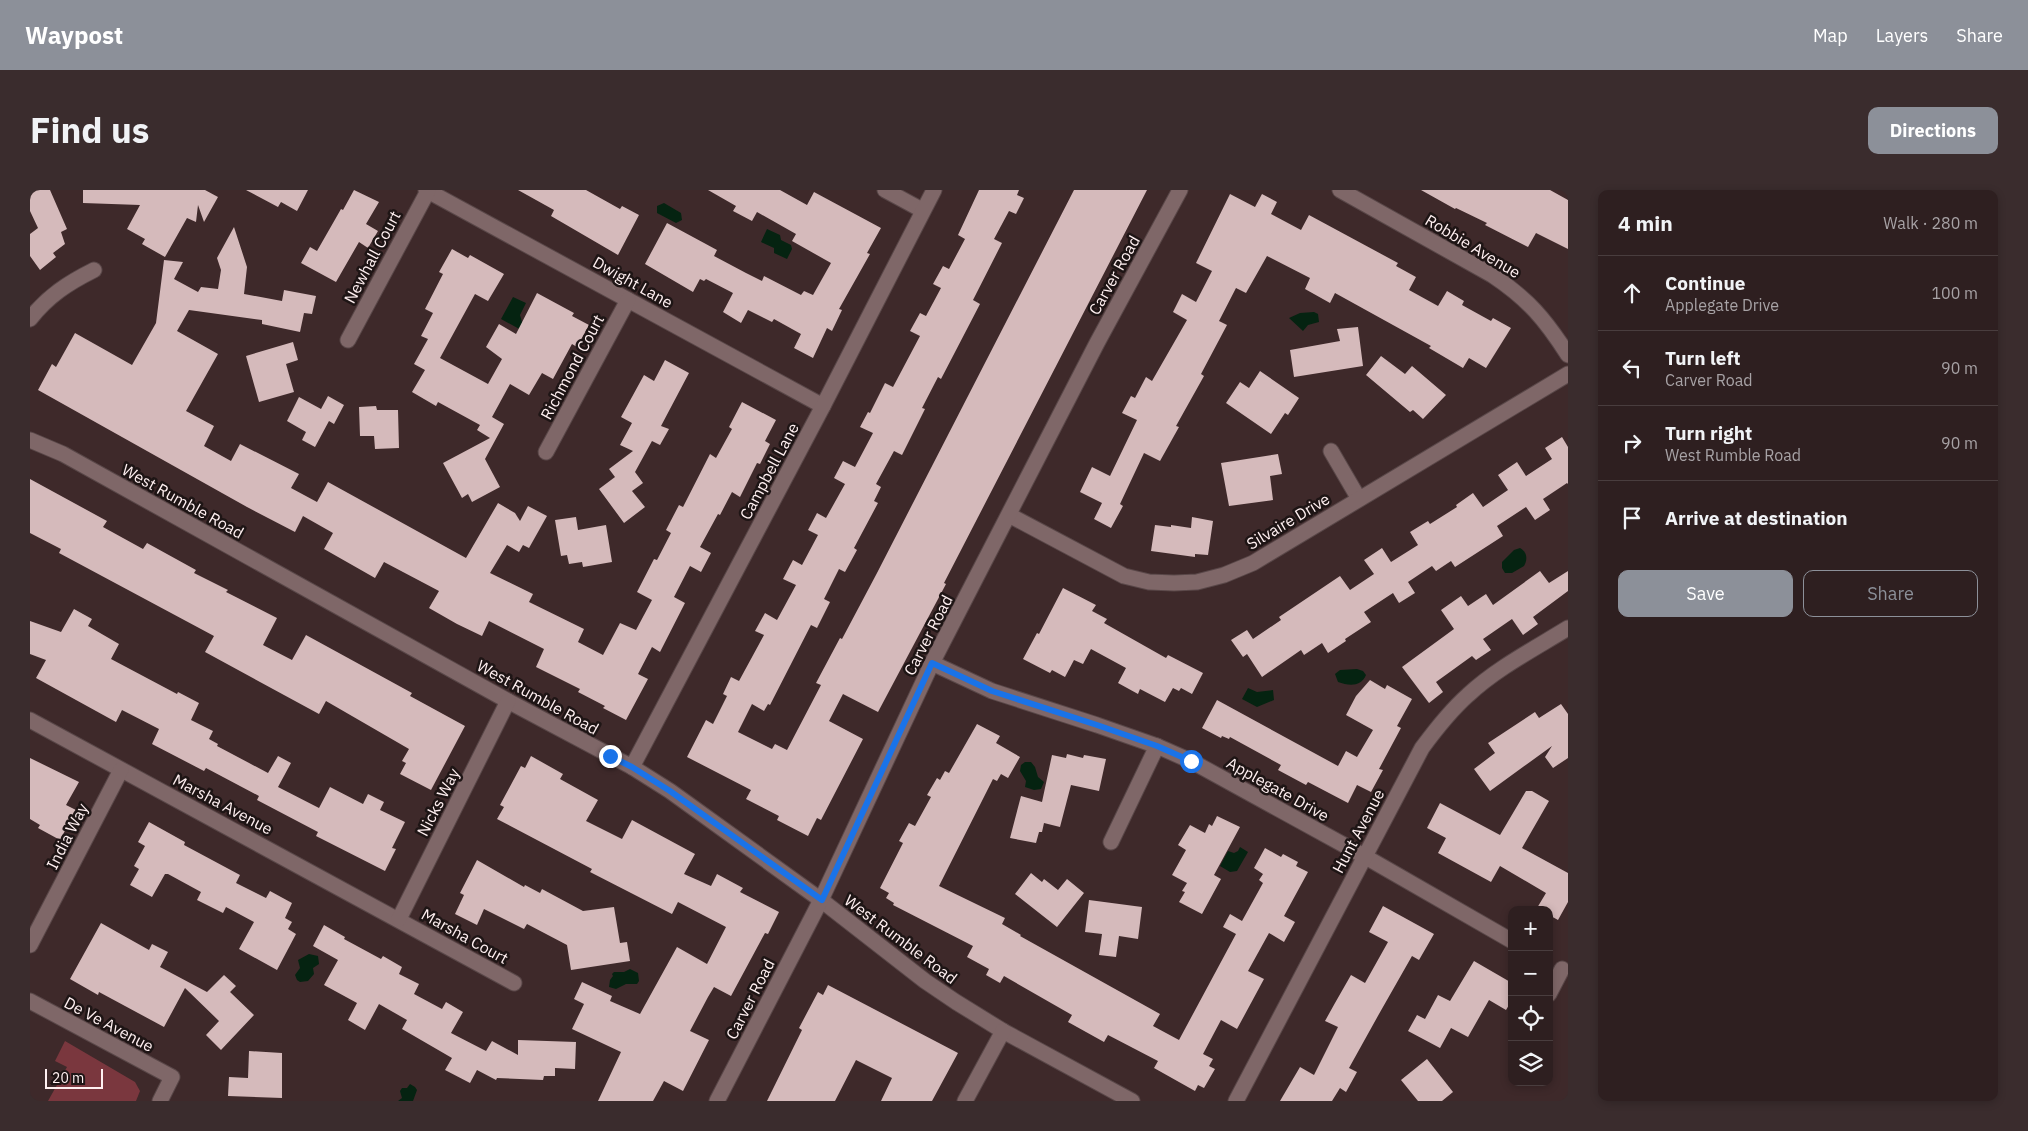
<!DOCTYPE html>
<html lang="en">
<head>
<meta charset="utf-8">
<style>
	:root { --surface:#2e1f20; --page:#3a2c2d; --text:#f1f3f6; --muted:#a7a2a5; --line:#493d3e; --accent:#8c9099 }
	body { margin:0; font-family:"IBM Plex Sans",sans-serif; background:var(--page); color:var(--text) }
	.controls { position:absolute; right:15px; bottom:15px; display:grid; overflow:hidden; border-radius:10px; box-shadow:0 2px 8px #0003 }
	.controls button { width:45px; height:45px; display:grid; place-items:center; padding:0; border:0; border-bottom:1px solid var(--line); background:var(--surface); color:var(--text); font:25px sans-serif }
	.scale { position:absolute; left:15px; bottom:12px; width:58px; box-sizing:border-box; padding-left:5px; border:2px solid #fff0f1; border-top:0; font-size:14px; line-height:18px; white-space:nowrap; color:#fff0f1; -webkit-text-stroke:4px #1e1515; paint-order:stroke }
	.stop { position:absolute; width:15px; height:15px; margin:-11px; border:4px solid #1a73e8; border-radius:50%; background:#fff }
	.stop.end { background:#1a73e8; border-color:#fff; box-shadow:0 1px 5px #0008 }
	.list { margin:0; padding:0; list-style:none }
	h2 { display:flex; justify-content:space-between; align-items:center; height:65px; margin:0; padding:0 20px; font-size:21px }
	h2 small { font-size:16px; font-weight:400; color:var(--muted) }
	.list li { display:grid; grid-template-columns:32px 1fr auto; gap:15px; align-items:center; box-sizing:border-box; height:75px; padding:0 20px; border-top:1px solid var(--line) }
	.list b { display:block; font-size:19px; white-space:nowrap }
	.list p { margin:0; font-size:16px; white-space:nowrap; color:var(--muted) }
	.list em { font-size:16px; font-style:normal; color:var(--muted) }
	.actions { display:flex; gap:10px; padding:15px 20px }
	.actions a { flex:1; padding:11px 0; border:1px solid var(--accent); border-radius:10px; text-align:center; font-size:18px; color:var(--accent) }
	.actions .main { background:var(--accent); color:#fff }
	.icon { flex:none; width:28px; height:28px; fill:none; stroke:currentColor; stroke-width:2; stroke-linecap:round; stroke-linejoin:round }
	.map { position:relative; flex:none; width:1538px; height:911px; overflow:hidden; border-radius:10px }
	header { display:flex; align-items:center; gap:30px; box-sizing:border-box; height:70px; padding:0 25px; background:var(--accent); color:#fff }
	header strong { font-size:24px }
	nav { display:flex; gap:28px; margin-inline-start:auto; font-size:18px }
	.intro { display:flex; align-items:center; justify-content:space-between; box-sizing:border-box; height:120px; padding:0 30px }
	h1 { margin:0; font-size:35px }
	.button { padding:12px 22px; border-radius:10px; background:var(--accent); color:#fff; font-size:18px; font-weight:700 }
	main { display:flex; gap:30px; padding:0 30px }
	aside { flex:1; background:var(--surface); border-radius:10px; box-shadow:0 2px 8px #0003 }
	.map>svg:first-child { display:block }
</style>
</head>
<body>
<header>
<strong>Waypost</strong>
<nav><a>Map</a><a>Layers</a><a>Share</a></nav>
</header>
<div class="intro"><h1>Find us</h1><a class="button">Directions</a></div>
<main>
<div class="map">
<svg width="1538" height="911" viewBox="0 0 1538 911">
	<rect width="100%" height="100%" fill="#3e292a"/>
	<!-- green -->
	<path fill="#7a373e" d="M35,851L105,892L110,901L106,911H18L37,877L25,871Z"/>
	<!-- water -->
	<g fill="#052311">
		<path d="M634,13L651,23L652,30L646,33L627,23V16Z"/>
		<path d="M737,39L750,45L751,50L761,55L762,59L757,69L744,63V58L731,52Z"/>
		<path d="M483,107L496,113L490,125L492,132L497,134L493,141L471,129Z"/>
		<path d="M1284,122L1288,124L1289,132L1278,135L1273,141L1259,128L1270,123Z"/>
		<path d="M1490,358C1497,362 1498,369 1494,376L1482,383H1475L1472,378V372L1484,360Z"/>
		<path d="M1327,479L1333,481L1336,485C1331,497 1319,496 1308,492L1305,484L1310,480Z"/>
		<path d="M1218,498L1227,502L1243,500L1244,510L1227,517L1212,509Z"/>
		<path d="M995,572H1001L1005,577L1008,587L1014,592L1011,599L1004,600L995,597L996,591L990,581L991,575Z"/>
		<path d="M1210,657L1218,662L1207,681L1200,682L1190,676L1198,661L1204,663L1208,661Z"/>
		<path d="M279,764L288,766L289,774L283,778L284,784L278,791L270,792L267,790L265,785L270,778L268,770Z"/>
		<path d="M600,779L608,783L609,791L607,794H596L586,799L579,797L580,790L583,786L582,784L584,782H594Z"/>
		<path d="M380,894L385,897L387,900L383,911H368L372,908L370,901L372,898H377Z"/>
	</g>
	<!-- building -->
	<g fill="#d5babb">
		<path d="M0,0H20L37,39L31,42L35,54L23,63L26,67L10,80L0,66V44L8,38L0,21Z"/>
		<path d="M53,0H175L188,7L174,32L168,15L166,32L157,28L135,67L112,54L115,49L97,39L110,15L53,13Z"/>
		<path d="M216,0H278L267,21L251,12L248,17Z"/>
		<path d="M324,0L349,12L336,34L348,41L338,58L329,52L306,92L271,73L280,57L287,61L311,19L313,20Z"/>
		<path d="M488,0H556L590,19L592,16L609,25L588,65L521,26L524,20Z"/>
		<path d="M678,0H750L777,15L784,2L851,38L837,63L840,64L809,119L812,120L802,141L797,138L783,168L764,158L771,144L744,129L742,132L718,120L711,133L693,122L703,103L676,89L674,91L670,89L663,102L615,74L637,33L687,60L684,66L716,83L732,91L734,86L771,105L774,101L783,105L801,73L762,51L766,44L727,22L722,31L703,21L706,16Z"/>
		<path d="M949,0H989L987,5L994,8L986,24L979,21L964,49L972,53L943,110L950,114L911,189L908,187L892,218L895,219L872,265L864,261L846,294L851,297L844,311L848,313L824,358L827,360L815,382L809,379L794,409L800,412L787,438L781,435L740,515L738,514L734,521L722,514L708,542L742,559L745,554L757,560L791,495L786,493L810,448L812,449L847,383L1044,0H1117L914,393L916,394L848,522L813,504L799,531L833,549L791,630L787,628L778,646L747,630L749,626L716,609L721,600L657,567L676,530L683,534L697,506L693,504L701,487L709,491L734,445L725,441L735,423L747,430L766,395L753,389L763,370L772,375L788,345L778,340L787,323L796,328L815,294L804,288L813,271L825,277L843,243L830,237L838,222L840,223L855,193L863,197L890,146L880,141L890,123L896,126L911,98L903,94L913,76L919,79L935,49L928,45Z"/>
		<path d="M1391,0H1520L1538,10V59L1506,43L1498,57L1455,35L1457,33L1426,18L1425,19Z"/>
		<path d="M1200,4L1225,17L1232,4L1247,12L1241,24L1271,40L1279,25L1368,73L1366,76L1386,87L1379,100L1408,116L1417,101L1434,111L1432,115L1461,131L1463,128L1481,138L1456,178L1439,168L1433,178L1399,158L1401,156L1305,103L1300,113L1275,99L1280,88L1237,66L1216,103L1206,98L1189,131L1197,135L1171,184L1174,186L1146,236L1149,237L1130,271L1114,263L1090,314L1093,316L1081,338L1064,329L1072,313L1050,302L1062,277L1080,286L1107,230L1092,223L1101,206L1105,208L1116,187L1122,191L1157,130L1143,122L1152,104L1166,112L1182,81L1166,73Z"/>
		<path d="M204,37L217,77L214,104L252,111L254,100L286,106L282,124L274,123L270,142L232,134V130L159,120L147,141L188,164L156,221L184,236L174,256L201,271L210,254L269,284L261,298L287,312L298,292L436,368L468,313L485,323L490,331L498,316L517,326L499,358L493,355L489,362L477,355L460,383L503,404L499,412L554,439L548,452L573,465L590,433L606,440L622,410L607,402L624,369L627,370L641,343L636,340L649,315L653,317L680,264L686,268L702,239L699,237L712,212L746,230L735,251L740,254L730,274L727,273L710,307L702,302L690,325L688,324L670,357L681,363L671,382L660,376L644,407L655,413L630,462L622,457L608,484L618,489L596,530L573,518L575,516L548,502L550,499L506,477L514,459L459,431L452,446L427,434L399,418L409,401L354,372L345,388L294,359L303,343L273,326L265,342L217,317L8,200L22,174L26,177L45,143L102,175L126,133L134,70L153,72L144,89L168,102L171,97L188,99L191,80L187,68Z"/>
		<path d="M422,59L438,68L440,65L474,84L458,111L445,104L410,168L458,194L472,169L456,157L469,134L486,144L507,103L544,123L542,126L559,135L547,157L542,154L523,189L512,183L499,205L480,194L462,227L474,234L455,269L470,297L442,312L438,304L432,308L413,273L460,248L447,240L450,235L408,212L406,216L382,202L395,180L384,174L398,149L391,146L403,123L395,119L413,84L409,82Z"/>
		<path d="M1328,137L1333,176L1264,187L1260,160L1310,151L1307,139Z"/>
		<path d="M263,152L268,170L256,174L264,202L229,212L216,166Z"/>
		<path d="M1351,166L1375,184L1382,176L1416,205L1393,229L1383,220L1380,222L1336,185Z"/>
		<path d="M635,170L659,183L631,236L639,239L630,255L622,251L605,282L613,293L602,301L615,317L594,333L569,299L585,287L579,279L603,261L590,255L602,233L591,227L614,185L624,191Z"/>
		<path d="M1230,181L1269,208L1258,225L1255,223L1241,244L1196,213L1210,192L1219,198Z"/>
		<path d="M298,206L314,215L304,234L299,231L285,257L272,250L276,242L257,231L269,207L291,219Z"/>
		<path d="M346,216L347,220H368L369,258L345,259L344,246H330L329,217Z"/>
		<path d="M1532,247L1538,257V294L1537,293L1513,309L1520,320L1505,330L1496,317L1467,336L1473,346L1425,377L1421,371L1406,381L1402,376L1378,392L1385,403L1369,413L1363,403L1334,422L1341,432L1315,449L1316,451L1298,463L1292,453L1274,465L1271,460L1232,487L1217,464L1213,467L1201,450L1217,440L1223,449L1251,430L1249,427L1310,386L1320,400L1344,384L1334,370L1352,358L1361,372L1388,355L1380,342L1398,331L1400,334L1427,317L1426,315L1443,303L1453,317L1478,300L1468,285L1487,272L1496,286L1522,269L1515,258Z"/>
		<path d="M1248,264L1252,284L1240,286L1243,310L1199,316L1191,273Z"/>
		<path d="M0,289L77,331L73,337L113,359L117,353L166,380L164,383L198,400L196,402L247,428L233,455L262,470L276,445L382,503L380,506L435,536L401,600L370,584L376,573L372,571L379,559L296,511L289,524L175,462L184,446L29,363L31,359L0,343Z"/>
		<path d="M546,327L548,340L576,335L582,372L553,377L552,372L539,374L537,365L531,366L525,330Z"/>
		<path d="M1162,327L1183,331L1178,365L1165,364V367L1121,361L1125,335L1141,337V335L1161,338Z"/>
		<path d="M1510,381L1519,393L1538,381V401L1503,427L1508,434L1493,445L1482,429L1453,449L1461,460L1446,470L1442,466L1406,492L1413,502L1399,513L1372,477L1424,439L1411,420L1431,406L1438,416L1456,404L1463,415Z"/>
		<path d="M1033,398L1066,415L1062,421L1077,429L1074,433L1136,468L1138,465L1173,483L1162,504L1151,498L1149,501L1143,498L1135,512L1110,499L1108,504L1088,493L1096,478L1061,459L1053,474L1044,470L1035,487L1022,480L1020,483L993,469L1007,443L1009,444Z"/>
		<path d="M44,419L62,429L58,436L89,454L81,469L147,504L148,502L169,513L161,530L183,541L179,549L188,554L187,556L238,583L248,566L261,573L248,597L289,618L300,597L333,614L338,604L354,612L350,620L375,632L362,658L366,659L355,681L286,646L288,642L227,610L229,606L176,578L174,581L122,554L129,539L92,520L86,532L6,488L16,470L0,464V431L31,442Z"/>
		<path d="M1340,490L1355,499L1357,495L1382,509L1367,536L1371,538L1349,579L1353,580L1341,602L1327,595L1318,613L1278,592L1276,595L1248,580L1251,575L1200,547L1199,549L1192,546L1191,548L1172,538L1187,510L1308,576L1316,561L1327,567L1343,540L1316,525L1326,506Z"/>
		<path d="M1531,514L1538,524V568L1523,578L1515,567L1522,556L1460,601L1444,579L1465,563L1458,553L1505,522L1509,528Z"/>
		<path d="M947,534L970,546L966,553L990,567L978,588L971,584L967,591L963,589L909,696L975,728L972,734L991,745L990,746L1130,824L1123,836L1149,850L1206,744L1193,737L1200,724L1212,731L1233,693L1229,690L1233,684L1224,678L1235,658L1251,667L1253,664L1268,672L1266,676L1278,682L1254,726L1265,732L1254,752L1239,743L1218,781L1234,789L1207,839L1191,830L1173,864L1183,869L1179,876L1185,879L1174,898L1168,895L1165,901L1124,878L1128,871L1078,845L1074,852L1038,832L1042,825L974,786L970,793L956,785L959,779L937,767L943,756L863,715L864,713L856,708L859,703L850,698L873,653L869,651L879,633L885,636L901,607L897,605L907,588L910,590L915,581L919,583Z"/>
		<path d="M1037,564L1053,568L1054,565L1076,569L1069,601L1041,595L1030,637L1014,633L1012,642H1009L1006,653L980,648L991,606L1012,612L1022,565L1036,568Z"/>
		<path d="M501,566L533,584L530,589L568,610L556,631L592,649L602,630L665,664L654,684L681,696L687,684L713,698L710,702L749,722L738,744L735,743L701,806L684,797L678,807L660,841L679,850L653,901L634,891L623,911H568L591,862L542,839L554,814L544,809L552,792L582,806L580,811L610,824L647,757L677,774L696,737L648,712L642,724L560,682L562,679L467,629L474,617L470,615L491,576L495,578Z"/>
		<path d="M0,568L49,592L36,615L46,620L30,650L8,638L10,635L0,629Z"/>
		<path d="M1496,601H1502L1519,611L1492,658L1538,683V712L1528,730L1519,725V720L1507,718L1516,703L1470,676L1461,692L1408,663L1416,648L1397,638L1410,613L1470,645Z"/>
		<path d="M1187,626L1210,637L1184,685L1191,689L1172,724L1149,712L1155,702L1152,701L1157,693L1142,685L1156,660L1148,655L1160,635L1175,643L1179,634L1182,636Z"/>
		<path d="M119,632L155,652L154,655L210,685L206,693L236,708L240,701L262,713L255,728L262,732L258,739L266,744L247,780L209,759L224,732L196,717L193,723L167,710L171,702L138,684H135L122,707L100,695L109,679L104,676L115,656L108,652Z"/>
		<path d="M447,670L494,697L495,695L510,703L512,699L553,721L584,717L590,753L597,752L600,771L541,780L537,755L497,734L494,739L454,719L447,735L425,724L434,705L430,703Z"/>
		<path d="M1001,683L1012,692L1014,689L1028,700L1037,689L1054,703L1027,737L985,704Z"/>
		<path d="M1059,710L1112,717L1108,749L1089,746L1086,767L1069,765L1072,744L1055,742Z"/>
		<path d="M1353,716L1404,744L1389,770L1382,766L1349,824L1319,878L1327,882L1316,902L1310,898L1302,911H1250L1270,877L1284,885L1308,837L1295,831L1305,813L1321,785L1335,793L1358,752L1339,742Z"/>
		<path d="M71,733L119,760L122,754L138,762L130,777L177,802L194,785L206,796L200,802L224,825L191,860L176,845L189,831L155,798L134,837L69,802L68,805L40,789Z"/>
		<path d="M294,735L315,747L314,749L351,769L353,766L372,777L369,784L389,794L384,804L412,819L416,812L433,822L421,843L456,861L462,851L488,865V850L546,852L545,879L525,878V886H514L513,890L467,888L466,890L447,880L440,893L415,880L422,868L372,839L377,830L349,814L335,840L318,830L327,813L294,795L308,770L283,756Z"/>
		<path d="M1444,771L1482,793V810L1476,820L1459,810L1438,847L1421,838L1410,858L1378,841L1387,825L1395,829L1408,805L1420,811Z"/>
		<path d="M798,795L928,863L902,911H851L862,888L826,870L805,911H737L772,840L769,838L788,802L793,805Z"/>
		<path d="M219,861L252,863V908L198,906L199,887L218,888Z"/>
		<path d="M1397,869L1423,902L1412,911H1388L1371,890Z"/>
	</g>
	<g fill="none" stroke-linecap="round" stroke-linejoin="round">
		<!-- minor casing -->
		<g stroke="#594748" stroke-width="17">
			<g id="minor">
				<path d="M396,0L793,216"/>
				<path d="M855,0L892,20"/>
				<path d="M1310,0L1462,85C1498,109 1515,129 1538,165"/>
				<path d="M0,129C18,106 38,93 64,80"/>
				<path d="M318,150L398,1"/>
				<path d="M0,250L33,264L478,511L602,577L640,601L791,710L895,791L926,812L973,841L1102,911"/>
				<path d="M1301,261L1329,309"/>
				<path d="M516,262L598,110"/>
				<path d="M979,325L1094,386L1119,392L1144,393L1167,392L1194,385L1223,373L1538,184"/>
				<path d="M902,473L962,501L1067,535L1127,556L1161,571L1334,666L1482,751"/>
				<path d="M0,530L484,793"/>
				<path d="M602,577L793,216L904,0"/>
				<path d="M1081,652L1127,556"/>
				<path d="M369,729L478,511"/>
				<path d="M0,755L91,580"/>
				<path d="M1519,804L1532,779"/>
				<path d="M0,811L142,887L130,911"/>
				<path d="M687,911L791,710L902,473L1067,153L1150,0"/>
				<path d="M935,911L973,841"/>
				<path d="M1206,911L1392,558C1406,539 1420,521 1438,505C1467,478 1504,459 1538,438"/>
			</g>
		</g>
		<!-- minor -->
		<use href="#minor" stroke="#7f6768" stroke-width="15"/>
	</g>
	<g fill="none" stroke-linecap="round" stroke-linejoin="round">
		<!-- route -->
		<path stroke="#1a73e8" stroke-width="6" d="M580,566L602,577L640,601L792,710L902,473L962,501L1067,535L1127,556L1161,571"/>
	</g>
	<g text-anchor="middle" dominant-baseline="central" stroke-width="5" stroke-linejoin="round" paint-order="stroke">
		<!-- street labels -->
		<g font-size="16" fill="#fff0f1" stroke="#1e1515">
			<text transform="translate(1443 56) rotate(31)">Robbie Avenue</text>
			<text transform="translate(342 67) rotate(-62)">Newhall Court</text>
			<text transform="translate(1084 85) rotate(-61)">Carver Road</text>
			<text transform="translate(603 92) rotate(29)">Dwight Lane</text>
			<text transform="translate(542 177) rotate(-62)">Richmond Court</text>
			<text transform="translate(739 281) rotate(-62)">Campbell Lane</text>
			<text transform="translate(153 311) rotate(29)">West Rumble Road</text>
			<text transform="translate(1258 331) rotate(-31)">Silvaire Drive</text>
			<text transform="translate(898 445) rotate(-63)">Carver Road</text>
			<text transform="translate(508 507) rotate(29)">West Rumble Road</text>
			<text transform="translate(1248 599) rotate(29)">Applegate Drive</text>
			<text transform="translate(408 612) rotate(-63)">Nicks Way</text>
			<text transform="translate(193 614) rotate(28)">Marsha Avenue</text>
			<text transform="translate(1328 641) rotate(-62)">Hunt Avenue</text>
			<text transform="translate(37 646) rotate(-63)">India Way</text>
			<text transform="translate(435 746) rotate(29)">Marsha Court</text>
			<text transform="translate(871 749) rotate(37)">West Rumble Road</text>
			<text transform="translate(720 809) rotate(-63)">Carver Road</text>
			<text transform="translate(79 834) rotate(28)">De Ve Avenue</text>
		</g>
	</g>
</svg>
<div class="controls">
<button>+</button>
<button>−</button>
<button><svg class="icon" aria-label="locate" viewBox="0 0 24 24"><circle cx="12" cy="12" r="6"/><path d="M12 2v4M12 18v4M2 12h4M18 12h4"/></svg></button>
<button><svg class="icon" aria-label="layers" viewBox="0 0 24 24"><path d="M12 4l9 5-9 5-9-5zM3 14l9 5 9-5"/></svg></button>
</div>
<div class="scale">20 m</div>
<div class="stop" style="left:1161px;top:571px"></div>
<div class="stop end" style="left:580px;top:566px"></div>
</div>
<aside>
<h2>4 min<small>Walk · 280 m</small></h2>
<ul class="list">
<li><svg class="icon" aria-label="ahead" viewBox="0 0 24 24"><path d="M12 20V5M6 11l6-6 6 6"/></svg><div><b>Continue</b><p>Applegate Drive</p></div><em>100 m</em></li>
<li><svg class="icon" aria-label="left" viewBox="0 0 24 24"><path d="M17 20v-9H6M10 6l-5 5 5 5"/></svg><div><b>Turn left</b><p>Carver Road</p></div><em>90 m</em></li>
<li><svg class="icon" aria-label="right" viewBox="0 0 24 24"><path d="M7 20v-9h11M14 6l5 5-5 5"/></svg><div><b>Turn right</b><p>West Rumble Road</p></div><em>90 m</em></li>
<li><svg class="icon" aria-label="arrive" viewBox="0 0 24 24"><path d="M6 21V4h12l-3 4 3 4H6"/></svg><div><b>Arrive at destination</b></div></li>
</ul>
<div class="actions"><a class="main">Save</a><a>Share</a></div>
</aside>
</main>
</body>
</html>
